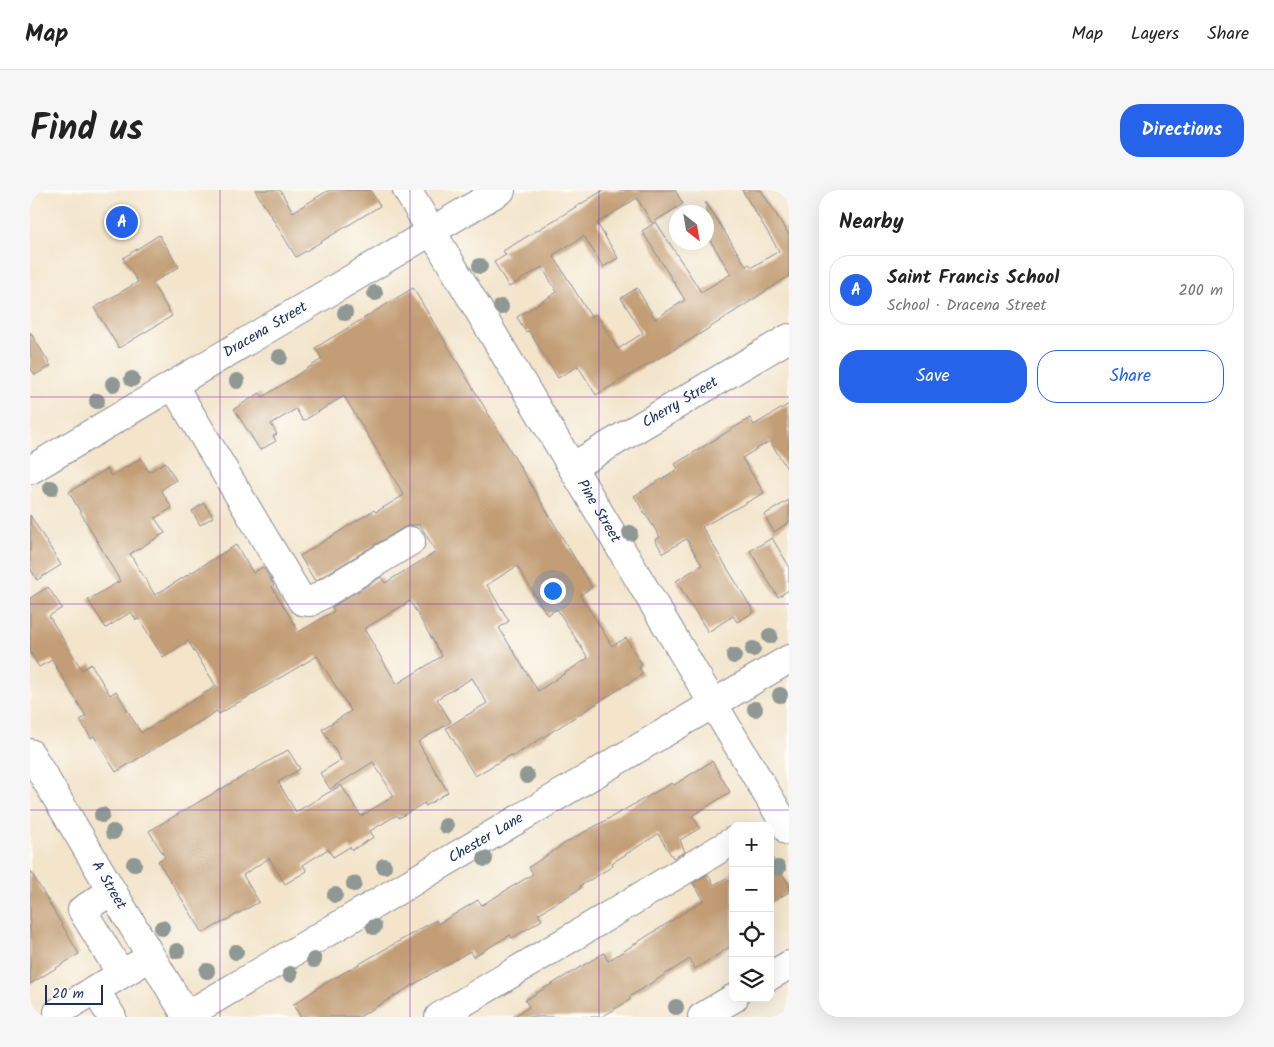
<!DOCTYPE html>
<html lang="en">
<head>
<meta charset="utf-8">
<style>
	:root { --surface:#fff; --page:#f6f6f6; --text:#222; --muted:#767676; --line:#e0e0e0; --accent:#2563eb }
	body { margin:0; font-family:Kalam,sans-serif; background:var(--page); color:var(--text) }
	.controls { position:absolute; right:15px; bottom:15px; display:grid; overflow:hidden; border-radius:10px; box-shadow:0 5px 20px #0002 }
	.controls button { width:45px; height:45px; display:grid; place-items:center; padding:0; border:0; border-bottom:1px solid var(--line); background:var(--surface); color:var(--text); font:25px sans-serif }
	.compass { position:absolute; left:639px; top:15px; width:45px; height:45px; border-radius:50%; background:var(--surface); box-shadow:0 5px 20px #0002; rotate:149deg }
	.scale { position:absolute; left:15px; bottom:12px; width:58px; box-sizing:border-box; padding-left:5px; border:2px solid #1b2f5e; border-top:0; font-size:14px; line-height:18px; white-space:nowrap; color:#1b2f5e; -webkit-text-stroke:4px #fdfcf7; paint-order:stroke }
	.you { position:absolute; left:522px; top:400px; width:18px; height:18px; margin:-12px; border:4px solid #fff; border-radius:50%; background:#1a73e8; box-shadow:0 0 0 8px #1a73e833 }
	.badge { display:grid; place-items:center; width:32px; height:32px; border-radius:50%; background:var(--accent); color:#fff; font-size:16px; font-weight:700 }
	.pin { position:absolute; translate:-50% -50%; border:2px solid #fff; box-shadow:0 1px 5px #0006 }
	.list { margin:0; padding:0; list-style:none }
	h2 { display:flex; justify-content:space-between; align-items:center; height:65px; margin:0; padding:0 20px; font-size:21px }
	h2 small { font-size:16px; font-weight:400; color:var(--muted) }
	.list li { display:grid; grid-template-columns:32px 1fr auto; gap:15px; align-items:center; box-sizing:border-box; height:70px; margin:0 10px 10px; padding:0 10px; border:1px solid var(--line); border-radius:20px }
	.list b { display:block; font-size:19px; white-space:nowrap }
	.list p { margin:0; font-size:16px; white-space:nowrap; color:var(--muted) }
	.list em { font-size:16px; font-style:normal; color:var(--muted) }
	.actions { display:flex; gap:10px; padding:15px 20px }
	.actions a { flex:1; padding:11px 0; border:1px solid var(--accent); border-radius:20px; text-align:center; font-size:18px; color:var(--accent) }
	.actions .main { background:var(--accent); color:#fff }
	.icon { flex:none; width:28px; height:28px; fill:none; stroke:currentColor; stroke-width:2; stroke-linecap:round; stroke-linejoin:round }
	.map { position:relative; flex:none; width:759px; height:827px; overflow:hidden; border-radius:20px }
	header { display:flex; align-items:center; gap:30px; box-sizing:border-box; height:70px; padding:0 25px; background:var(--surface); border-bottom:1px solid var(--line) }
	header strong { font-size:24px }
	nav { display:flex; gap:28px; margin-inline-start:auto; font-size:18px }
	.intro { display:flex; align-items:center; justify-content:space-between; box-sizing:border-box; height:120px; padding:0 30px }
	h1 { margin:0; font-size:35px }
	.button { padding:12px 22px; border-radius:20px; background:var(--accent); color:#fff; font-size:18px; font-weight:700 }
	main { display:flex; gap:30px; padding:0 30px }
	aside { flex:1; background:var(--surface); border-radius:20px; box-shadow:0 5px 20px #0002 }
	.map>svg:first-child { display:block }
</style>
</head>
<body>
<header>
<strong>Map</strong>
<nav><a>Map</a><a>Layers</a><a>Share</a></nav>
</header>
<div class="intro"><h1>Find us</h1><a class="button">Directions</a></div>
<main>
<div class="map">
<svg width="759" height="827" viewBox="0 0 759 827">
	<rect width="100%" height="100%" fill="#fdfcf7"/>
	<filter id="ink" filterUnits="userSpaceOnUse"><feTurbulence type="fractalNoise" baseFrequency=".02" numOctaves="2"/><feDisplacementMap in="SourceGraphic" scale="10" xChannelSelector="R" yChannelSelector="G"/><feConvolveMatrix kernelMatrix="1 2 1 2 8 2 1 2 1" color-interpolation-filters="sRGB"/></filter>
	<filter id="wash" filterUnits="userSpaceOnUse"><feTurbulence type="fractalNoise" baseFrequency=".0096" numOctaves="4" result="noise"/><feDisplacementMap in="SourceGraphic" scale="20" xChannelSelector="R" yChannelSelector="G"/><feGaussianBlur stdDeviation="1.12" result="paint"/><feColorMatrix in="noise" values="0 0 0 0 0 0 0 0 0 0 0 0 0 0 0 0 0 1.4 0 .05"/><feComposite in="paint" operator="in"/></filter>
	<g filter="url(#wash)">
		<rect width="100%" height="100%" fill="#f3e4ca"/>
		<g id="blocks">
			<!-- building -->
			<g fill="#c29d75" fill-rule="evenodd">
				<path d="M225,0H250L263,22L299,0H340L350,16L266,67Z"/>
				<path d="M574,0H645L653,14L622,33L607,8L567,33L588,68L573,77L554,46L523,65L561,127L566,124L588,159L613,143L591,108L607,98L625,129L655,110L612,41L626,32L671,102L701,84L676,44V12L716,76L719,74L722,77L749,61L712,0H731L759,45V86L670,144L566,205L548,176L528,188L499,141L496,142L487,127L527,102L512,77L479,97L464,72L476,65L473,61Z"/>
				<path d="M129,45L149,77L122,93L142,126L89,158L64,118L108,92L93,68Z"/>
				<path d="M383,98L562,397L550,405L582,456L596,448L612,475L609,477L613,484L482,567L481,565L445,586L416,538L457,513L442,488L407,509L421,532L388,552L418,602L396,616L394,613L369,628L367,625L340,641L344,647L322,660L320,657L303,667L298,659L273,675L277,681L255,694L239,668L213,685L229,712L173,743L128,671L135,667L119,641L258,560L270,579L248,592L266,622L311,595L331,626L364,606L343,572L300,599L290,583L311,570L292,539L321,521L287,466L189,524L187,521L86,582L64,546L61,548L50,530L56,526L22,470L9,477L0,462V408L18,397L32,418L19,426L52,480L61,474L80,505L86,501L111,543L186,496L158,451L133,467L109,429L106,430L101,422L76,438L58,410L90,391L39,302L77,279L81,286L111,268L119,282L135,272L146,290L131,300L142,318L125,328L135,343L100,364L125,405L206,355L223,383L233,377L244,395L242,397L269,442L304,421L302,417L351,387L355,393L406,362L390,335H380L373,338L285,391L270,366L344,320L346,322L374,305L314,206L273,231L266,219L241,234L247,244L243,246L246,251L230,260L204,219L230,203L233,207L292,169L285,158ZM487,376L517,425L527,419L558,468L508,501L469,438L479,431L457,395ZM380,411L412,466L367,494L334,439Z"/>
				<path d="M0,142L21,176L5,185L0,177Z"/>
				<path d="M759,214V282L740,251L712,268L734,303L672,337L724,422L707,432L703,426L678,442L646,391L672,375L656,349L633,363L625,350L630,347L604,306L648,279L645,274L720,228L724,235Z"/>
				<path d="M759,310V332L744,342L734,325Z"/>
				<path d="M174,313L183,327L170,335L162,321Z"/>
				<path d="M0,325L31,375L7,390L0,378Z"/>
				<path d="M742,348L759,376V400L748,407L720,361Z"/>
				<path d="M682,571L700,602L662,626L670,638L650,650L655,662L643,668L628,644L582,673L583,676L550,696L551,698L508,724L512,730L482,748L480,745L443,767L440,761L329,827H271L263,815L289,797L406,730L408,734L448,710L452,715L503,684L499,677L537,652L642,593L644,595Z"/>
				<path d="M740,664L759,695V702L740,713Z"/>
				<path d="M0,680L49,764L0,794Z"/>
				<path d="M678,684L684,695L703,684V755L665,779L660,769L599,807L601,809L572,827H483L499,817L495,810L574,763L578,771L674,710L663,693Z"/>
			</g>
		</g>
	</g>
	<g filter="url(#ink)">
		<use href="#blocks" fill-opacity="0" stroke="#878a94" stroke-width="1"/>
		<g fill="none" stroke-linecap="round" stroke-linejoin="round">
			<!-- minor casing -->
			<g stroke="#878a94" stroke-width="30">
				<g id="minor">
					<path id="s1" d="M377,0L759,641"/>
					<path d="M143,195L272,411L280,412L381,351"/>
					<path id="s2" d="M542,277L759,148"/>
					<path id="s3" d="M0,280L471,0"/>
					<path id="s4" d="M0,563L157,827"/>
					<path d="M82,701L52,720L91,784"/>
					<path d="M740,786L759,775"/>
					<path d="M65,800L82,827"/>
					<path d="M28,822L107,775"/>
					<path id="s5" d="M154,827L759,469"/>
					<path d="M409,827L703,651"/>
					<path d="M672,827L704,808"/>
				</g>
			</g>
			<!-- minor -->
			<use href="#minor" stroke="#fff" stroke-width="28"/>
		</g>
		<!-- trees -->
		<g fill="#8f9894">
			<circle cx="450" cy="76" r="8"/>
			<circle cx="345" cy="103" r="8"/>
			<circle cx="471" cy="117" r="8"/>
			<circle cx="315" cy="123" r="8"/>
			<circle cx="250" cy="167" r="8"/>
			<circle cx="102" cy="189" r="8"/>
			<circle cx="207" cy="191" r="8"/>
			<circle cx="83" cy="194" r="8"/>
			<circle cx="67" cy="211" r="8"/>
			<circle cx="21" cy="298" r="8"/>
			<circle cx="600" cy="343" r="8"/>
			<circle cx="740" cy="446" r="8"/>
			<circle cx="723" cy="459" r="8"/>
			<circle cx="704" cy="466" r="8"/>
			<circle cx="750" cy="505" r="8"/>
			<circle cx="725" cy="519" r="8"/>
			<circle cx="497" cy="586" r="8"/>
			<circle cx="72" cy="625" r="8"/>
			<circle cx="416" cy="636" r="8"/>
			<circle cx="83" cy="642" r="8"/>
			<circle cx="455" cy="669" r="8"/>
			<circle cx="104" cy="674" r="8"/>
			<circle cx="354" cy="676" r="8"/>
			<circle cx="748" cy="678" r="8"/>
			<circle cx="324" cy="694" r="8"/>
			<circle cx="305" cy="705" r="8"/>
			<circle cx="344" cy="737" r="8"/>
			<circle cx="132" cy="738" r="8"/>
			<circle cx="147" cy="761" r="8"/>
			<circle cx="206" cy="762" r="8"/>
			<circle cx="284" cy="770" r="8"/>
			<circle cx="177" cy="781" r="8"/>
			<circle cx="260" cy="784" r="8"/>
			<circle cx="646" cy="817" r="8"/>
		</g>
	</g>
	<!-- grid -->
	<path fill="none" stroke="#7b2cbf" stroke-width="1" stroke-opacity="0.55" d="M190,0V827M380,0V827M569,0V827M0,207H759M0,414H759M0,620H759"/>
	<g text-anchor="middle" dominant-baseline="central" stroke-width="5" stroke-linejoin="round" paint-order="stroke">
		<!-- street labels -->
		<g font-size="15" fill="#1b2f5e" stroke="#fdfcf7">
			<text stroke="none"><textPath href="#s3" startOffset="274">Dracena Street</textPath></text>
			<text stroke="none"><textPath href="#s2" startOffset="126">Cherry Street</textPath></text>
			<text stroke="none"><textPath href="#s1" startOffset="374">Pine Street</textPath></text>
			<text stroke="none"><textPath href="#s5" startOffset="351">Chester Lane</textPath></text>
			<text stroke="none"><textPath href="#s4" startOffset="154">A Street</textPath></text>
		</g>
	</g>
</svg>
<div class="controls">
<button>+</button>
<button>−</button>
<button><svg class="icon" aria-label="locate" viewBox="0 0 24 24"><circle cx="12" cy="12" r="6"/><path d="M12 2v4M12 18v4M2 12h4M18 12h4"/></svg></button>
<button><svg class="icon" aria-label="layers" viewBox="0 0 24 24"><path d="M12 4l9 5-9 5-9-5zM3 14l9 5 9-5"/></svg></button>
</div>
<svg class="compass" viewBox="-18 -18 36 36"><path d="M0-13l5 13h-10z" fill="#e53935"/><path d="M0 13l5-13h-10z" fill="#767676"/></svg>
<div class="scale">20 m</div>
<div class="you"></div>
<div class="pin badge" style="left:92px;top:32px">A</div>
</div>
<aside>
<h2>Nearby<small></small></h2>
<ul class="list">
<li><span class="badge">A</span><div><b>Saint Francis School</b><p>School · Dracena Street</p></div><em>200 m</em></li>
</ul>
<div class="actions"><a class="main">Save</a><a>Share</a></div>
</aside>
</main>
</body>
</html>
